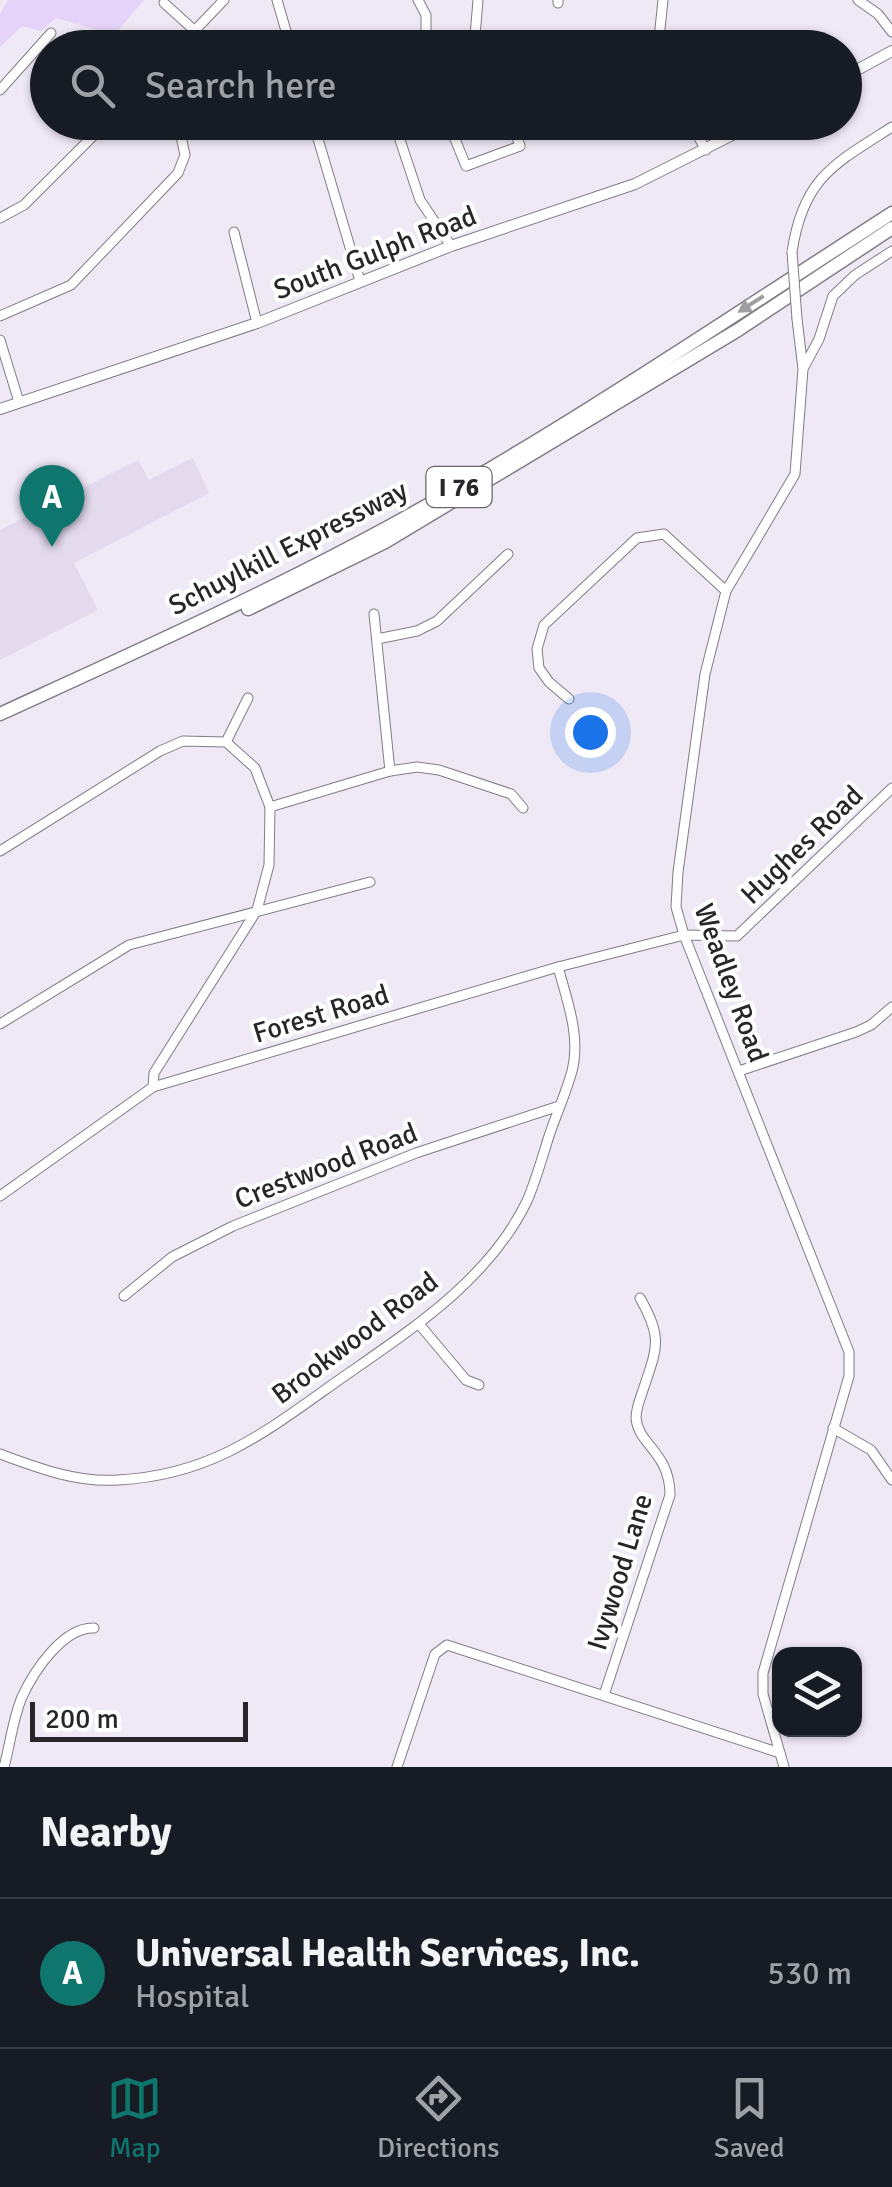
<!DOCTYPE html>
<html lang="en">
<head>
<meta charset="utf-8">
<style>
	:root { --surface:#171b24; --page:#20242c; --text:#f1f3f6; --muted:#9ea1a6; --line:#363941; --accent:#0f766e }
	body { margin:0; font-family:Signika,sans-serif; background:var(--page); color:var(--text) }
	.controls { position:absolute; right:30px; bottom:30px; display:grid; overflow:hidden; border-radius:20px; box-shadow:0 2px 8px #0004 }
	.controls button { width:90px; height:90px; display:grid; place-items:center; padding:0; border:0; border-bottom:2px solid var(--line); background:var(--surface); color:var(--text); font:50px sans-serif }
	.scale { position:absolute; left:30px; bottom:25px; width:218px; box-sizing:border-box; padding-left:10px; border:5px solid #28262b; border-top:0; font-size:28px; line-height:35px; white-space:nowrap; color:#28262b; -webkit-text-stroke:8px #fff; paint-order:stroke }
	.you { position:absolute; left:590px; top:732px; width:35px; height:35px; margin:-25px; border:8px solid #fff; border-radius:50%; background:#1a73e8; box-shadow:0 0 0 15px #1a73e833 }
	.badge { display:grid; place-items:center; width:65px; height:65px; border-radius:50%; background:var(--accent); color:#fff; font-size:32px; font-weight:700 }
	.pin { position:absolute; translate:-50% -82px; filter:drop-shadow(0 2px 5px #0008) }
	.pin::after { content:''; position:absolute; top:52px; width:35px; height:30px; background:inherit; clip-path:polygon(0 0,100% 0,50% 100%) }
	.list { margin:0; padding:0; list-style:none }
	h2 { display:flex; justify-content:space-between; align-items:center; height:130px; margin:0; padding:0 40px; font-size:42px }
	h2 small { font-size:32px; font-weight:400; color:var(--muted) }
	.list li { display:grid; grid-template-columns:65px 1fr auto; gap:30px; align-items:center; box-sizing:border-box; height:150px; padding:0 40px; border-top:2px solid var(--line) }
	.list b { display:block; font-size:38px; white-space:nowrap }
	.list p { margin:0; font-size:32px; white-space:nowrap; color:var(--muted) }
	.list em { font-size:32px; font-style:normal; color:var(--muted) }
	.icon { flex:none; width:55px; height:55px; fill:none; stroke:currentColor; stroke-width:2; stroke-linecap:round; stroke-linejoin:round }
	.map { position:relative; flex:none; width:892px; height:1767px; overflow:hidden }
	.search { position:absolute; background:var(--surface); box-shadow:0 2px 8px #0004; left:30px; right:30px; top:30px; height:110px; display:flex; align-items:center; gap:25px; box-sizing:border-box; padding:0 35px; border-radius:55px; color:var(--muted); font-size:38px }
	.sheet { height:280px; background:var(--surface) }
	nav { display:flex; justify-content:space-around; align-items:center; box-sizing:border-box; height:140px; border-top:2px solid var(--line); background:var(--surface); font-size:28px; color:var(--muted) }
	nav a { display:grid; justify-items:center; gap:5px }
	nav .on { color:var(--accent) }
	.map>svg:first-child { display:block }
</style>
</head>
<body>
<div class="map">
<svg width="892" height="1767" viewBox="0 0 892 1767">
	<rect width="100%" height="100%" fill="#efe9f6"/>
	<!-- built -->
	<path fill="#e4daee" d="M193,458L209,493L74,563L98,610L0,660V530L138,460L149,480Z"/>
	<!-- green -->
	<path fill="#e6d3f9" d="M8,0H144L114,35L56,18L41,31L22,26L0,47V14Z"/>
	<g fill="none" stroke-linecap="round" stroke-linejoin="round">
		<!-- minor casing -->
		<g stroke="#817c87" stroke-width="11">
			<g id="minor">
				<path d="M277,0L291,48"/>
				<path d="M418,0L426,15V48"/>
				<path d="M558,0V3"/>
				<path d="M858,0L878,14L892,32"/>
				<path d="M164,3L194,30"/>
				<path d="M178,48L224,0"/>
				<path d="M467,48L475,36L478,0"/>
				<path d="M658,48L663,0"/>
				<path d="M0,90L51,33"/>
				<path d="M313,122L360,281"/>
				<path d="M394,122L420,200L451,246"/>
				<path d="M448,122L466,166L520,146L512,122"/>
				<path d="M690,122L706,150"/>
				<path d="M0,218L24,205L107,122"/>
				<path d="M234,232L257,323"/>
				<path d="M792,252C803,178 834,164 892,127"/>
				<path d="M0,316L71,285L178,173L185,155L178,122"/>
				<path d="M0,340L19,402"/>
				<path d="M804,367L819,339L833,296L855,275L892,251"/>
				<path d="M374,614L390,771"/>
				<path d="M377,639L417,631L437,621L508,554"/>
				<path d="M569,699L549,682L539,668L537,649L544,625L637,538L664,534L726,591"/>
				<path d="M226,742L248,698"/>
				<path d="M270,807L390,771L417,767L439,770L511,794L523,808"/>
				<path d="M0,851L160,751L183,741L226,742L255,768L270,807L269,865L257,910L154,1073L153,1087"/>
				<path d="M0,1024L129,945L370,882"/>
				<path d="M739,1071L856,1032L871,1025L892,1007"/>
				<path d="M0,1196L153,1087L558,967L684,935L737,936L892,788"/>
				<path d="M124,1296L172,1257L233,1226L416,1153L559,1106"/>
				<path d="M419,1324L466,1380L479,1385"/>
				<path d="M833,1428L871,1450L892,1480"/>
				<path d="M0,1454C38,1468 77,1483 118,1480C211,1475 263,1434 336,1382C407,1332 488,1282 527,1201C536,1180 542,1158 549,1136C556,1115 566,1093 572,1071C581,1037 567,1000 558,967"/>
				<path d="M604,1695L670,1495C670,1452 638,1445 636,1418C636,1407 641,1397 644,1387C658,1346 662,1337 640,1298"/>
				<path d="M4,1767C10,1745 13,1718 22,1697C34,1671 63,1627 94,1628"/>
				<path d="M397,1767L435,1654L447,1645L780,1753"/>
				<path d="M784,1767L763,1694V1673L849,1376V1352L684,935L676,907L678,872L705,674L726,591L795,474L803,369L797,319"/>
			</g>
		</g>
		<!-- major casing -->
		<g stroke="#817c87" stroke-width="12">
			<g id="major">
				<path d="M844,77L892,51"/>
				<path d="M0,409L257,323L451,246L635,184L758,122"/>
			</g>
		</g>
		<!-- highway casing -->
		<g stroke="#817c87" stroke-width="15">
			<g id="highway">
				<path d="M248,609L385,542L738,330L892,228"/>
				<path d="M0,714C131,654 263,595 390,526C563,431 726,320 892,213"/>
			</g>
		</g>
		<!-- minor -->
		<use href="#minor" stroke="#fff" stroke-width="9"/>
		<!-- major -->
		<use href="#major" stroke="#fff" stroke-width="10"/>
		<!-- highway -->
		<use href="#highway" stroke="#fff" stroke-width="12"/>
		<!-- minor-bridge casing -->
		<g stroke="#817c87" stroke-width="11" stroke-linecap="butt">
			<path id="minor-bridge" d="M792,252L797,319"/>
		</g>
		<!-- minor-bridge -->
		<use href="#minor-bridge" stroke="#fff" stroke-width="9"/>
	</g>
	<!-- one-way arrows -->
	<defs><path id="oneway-solid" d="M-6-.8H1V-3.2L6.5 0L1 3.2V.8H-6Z" transform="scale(2.5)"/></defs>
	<use fill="#9e9da0" href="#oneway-solid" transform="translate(751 304) rotate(147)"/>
	<g text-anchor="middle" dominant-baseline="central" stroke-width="8" stroke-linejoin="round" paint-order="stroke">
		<!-- shield labels -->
		<rect fill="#fff" stroke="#68676b" stroke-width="2.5" x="426.5" y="467" width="65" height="40" rx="8"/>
		<g font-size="25" font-weight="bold" fill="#28262b">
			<text x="459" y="487">I 76</text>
		</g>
		<!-- street labels -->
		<g font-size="28" fill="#28262b" stroke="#fff">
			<text transform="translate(375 253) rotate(-21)">South Gulph Road</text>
			<text transform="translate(288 548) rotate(-27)">Schuylkill Expressway</text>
			<text transform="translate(802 845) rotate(-44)">Hughes Road</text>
			<text transform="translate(731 983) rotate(70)">Weadley Road</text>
			<text transform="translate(321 1014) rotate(-17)">Forest Road</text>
			<text transform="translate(326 1166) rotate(-21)">Crestwood Road</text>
			<text transform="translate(355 1338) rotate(-37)">Brookwood Road</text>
			<text transform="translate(620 1572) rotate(-73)">Ivywood Lane</text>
		</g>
	</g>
</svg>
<div class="controls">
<button><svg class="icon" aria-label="layers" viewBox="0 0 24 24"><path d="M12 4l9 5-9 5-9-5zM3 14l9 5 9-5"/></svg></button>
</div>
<div class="scale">200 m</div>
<div class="you"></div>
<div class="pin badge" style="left:52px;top:547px">A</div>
<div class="search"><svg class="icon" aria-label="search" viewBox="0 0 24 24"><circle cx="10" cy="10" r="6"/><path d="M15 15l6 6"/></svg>Search here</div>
</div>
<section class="sheet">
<h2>Nearby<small></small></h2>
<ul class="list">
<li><span class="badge">A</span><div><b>Universal Health Services, Inc.</b><p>Hospital</p></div><em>530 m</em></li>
</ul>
</section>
<nav>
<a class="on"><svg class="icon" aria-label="map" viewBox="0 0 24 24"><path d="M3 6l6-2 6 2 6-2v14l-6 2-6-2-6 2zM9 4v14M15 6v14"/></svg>Map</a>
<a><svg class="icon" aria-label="directions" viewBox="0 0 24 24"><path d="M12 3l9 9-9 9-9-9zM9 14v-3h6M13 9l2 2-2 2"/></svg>Directions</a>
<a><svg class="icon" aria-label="saved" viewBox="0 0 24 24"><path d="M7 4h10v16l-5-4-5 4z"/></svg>Saved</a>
</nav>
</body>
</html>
